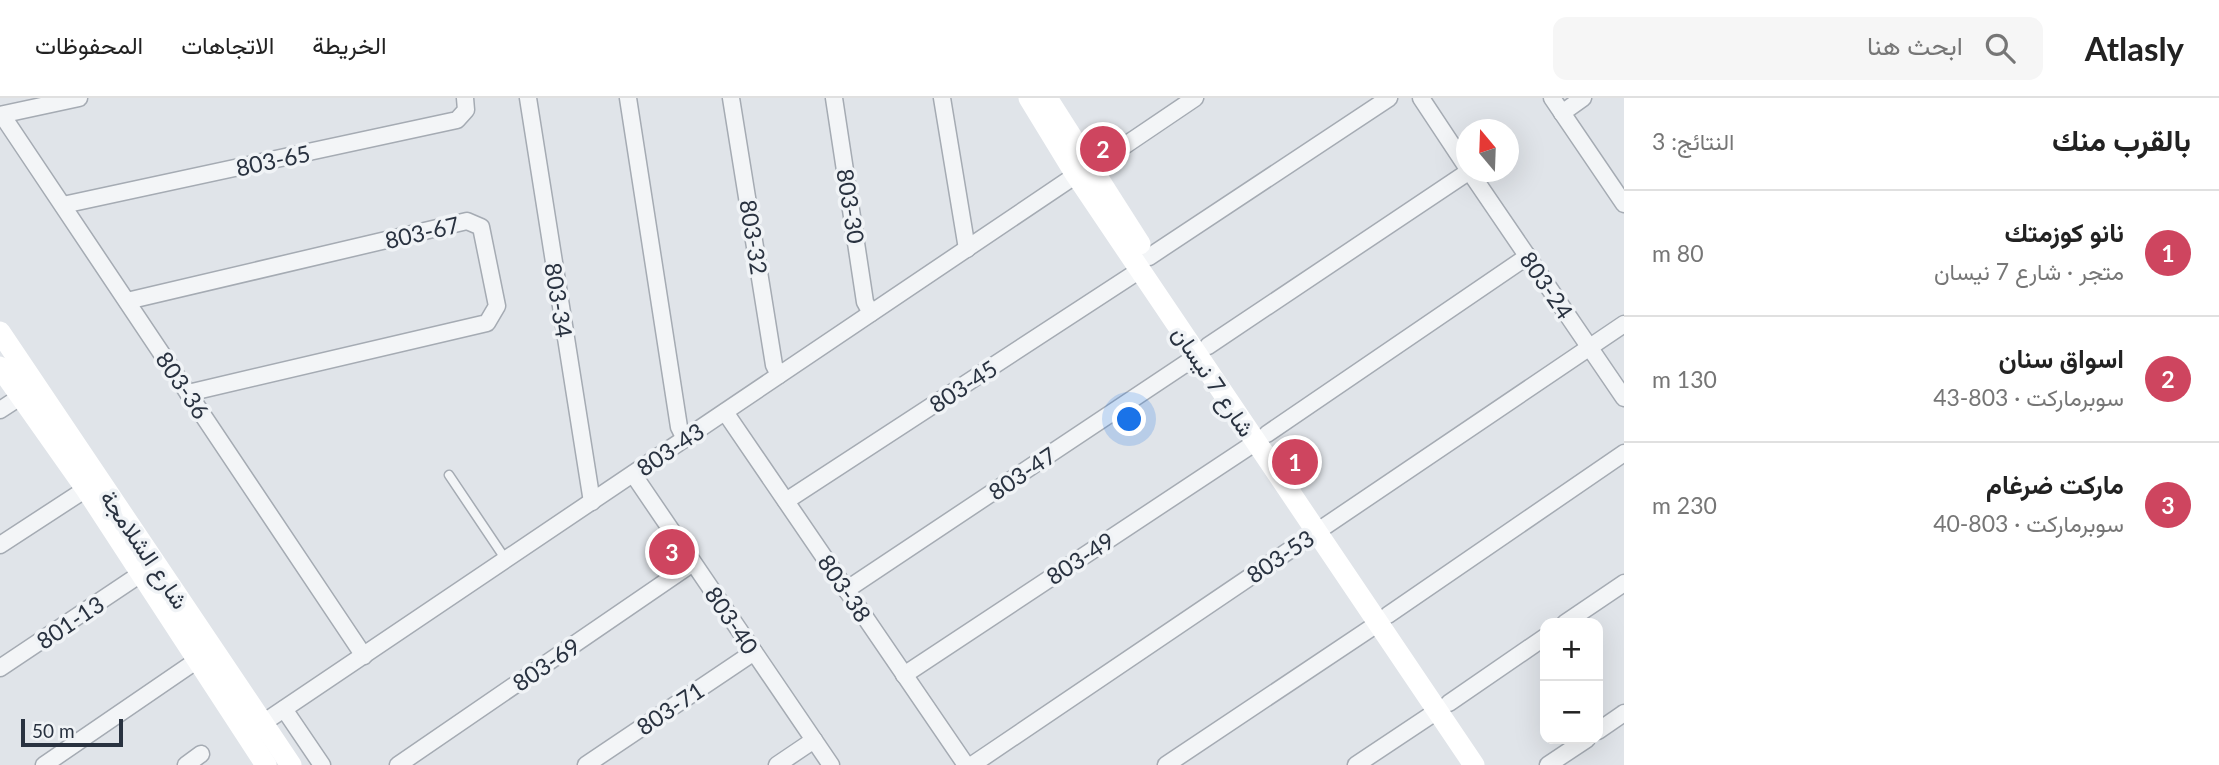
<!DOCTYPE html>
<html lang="ar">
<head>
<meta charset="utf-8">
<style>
	:root { --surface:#fff; --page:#f6f6f6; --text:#222; --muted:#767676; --line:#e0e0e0; --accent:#ce455f }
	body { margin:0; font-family:Lato,Vazirmatn,sans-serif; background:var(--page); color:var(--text); direction:rtl }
	.controls { position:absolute; right:21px; bottom:21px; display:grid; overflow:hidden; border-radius:14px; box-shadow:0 7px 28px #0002 }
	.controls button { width:63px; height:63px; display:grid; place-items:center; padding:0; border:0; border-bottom:2px solid var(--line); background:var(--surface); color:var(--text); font:35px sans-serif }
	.compass { position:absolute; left:1456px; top:21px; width:63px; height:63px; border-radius:50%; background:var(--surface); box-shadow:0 7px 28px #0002; rotate:341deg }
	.scale { position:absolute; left:21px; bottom:18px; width:102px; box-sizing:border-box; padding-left:7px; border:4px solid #293240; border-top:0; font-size:19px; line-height:24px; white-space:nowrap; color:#293240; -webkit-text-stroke:5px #f0f3f6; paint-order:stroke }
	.you { position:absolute; left:1130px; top:322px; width:24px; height:24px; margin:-18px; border:5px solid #fff; border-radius:50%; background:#1a73e8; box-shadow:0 0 0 10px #1a73e833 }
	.badge { display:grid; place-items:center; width:46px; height:46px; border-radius:50%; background:var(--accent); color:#fff; font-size:23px; font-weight:700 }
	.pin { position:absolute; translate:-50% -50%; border:4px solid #fff; box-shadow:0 2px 7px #0006 }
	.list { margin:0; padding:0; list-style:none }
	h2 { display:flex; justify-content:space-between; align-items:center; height:91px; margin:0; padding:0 28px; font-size:30px }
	h2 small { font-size:23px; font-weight:400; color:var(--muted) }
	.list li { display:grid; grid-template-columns:46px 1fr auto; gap:21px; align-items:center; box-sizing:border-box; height:126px; padding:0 28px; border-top:2px solid var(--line) }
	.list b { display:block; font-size:26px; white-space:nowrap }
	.list p { margin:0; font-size:23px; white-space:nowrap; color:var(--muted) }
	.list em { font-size:23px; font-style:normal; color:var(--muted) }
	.icon { flex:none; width:38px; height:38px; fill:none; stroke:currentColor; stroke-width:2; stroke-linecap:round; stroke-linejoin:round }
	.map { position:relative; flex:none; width:1624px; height:667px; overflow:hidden; direction:ltr }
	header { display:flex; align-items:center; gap:42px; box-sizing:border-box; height:98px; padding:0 35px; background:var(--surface); border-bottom:2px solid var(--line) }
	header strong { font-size:33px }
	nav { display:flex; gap:38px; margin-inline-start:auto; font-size:24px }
	.search { width:490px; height:63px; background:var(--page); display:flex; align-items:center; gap:18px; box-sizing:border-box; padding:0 24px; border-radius:14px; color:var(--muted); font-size:26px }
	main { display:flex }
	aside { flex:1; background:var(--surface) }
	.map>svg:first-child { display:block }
</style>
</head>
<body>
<header>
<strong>Atlasly</strong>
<div class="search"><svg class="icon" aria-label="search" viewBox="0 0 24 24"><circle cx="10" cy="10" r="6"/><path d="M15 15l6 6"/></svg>ابحث هنا</div>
<nav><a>الخريطة</a><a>الاتجاهات</a><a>المحفوظات</a></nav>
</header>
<main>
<aside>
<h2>بالقرب منك<small>النتائج: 3</small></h2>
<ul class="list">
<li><span class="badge">1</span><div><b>نانو كوزمتك</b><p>متجر · شارع 7 نيسان</p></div><em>80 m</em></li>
<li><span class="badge">2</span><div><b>اسواق سنان</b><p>سوبرماركت · 803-43</p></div><em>130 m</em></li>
<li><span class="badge">3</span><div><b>ماركت ضرغام</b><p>سوبرماركت · 803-40</p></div><em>230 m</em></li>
</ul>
</aside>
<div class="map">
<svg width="1624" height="667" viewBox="0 0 1624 667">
	<defs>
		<filter id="shadow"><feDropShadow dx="-5" dy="5" stdDeviation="0" flood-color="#0004"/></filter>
	</defs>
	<rect width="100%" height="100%" fill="#e0e4e9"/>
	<!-- building -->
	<path fill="#b7bdc6" filter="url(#shadow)" d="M671,437L687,461L673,470L657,447Z"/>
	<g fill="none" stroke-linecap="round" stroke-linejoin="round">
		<!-- lane casing -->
		<g stroke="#a5abb3" stroke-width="11">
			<path id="lane" d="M449,377L506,462"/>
		</g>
		<!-- street casing -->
		<g stroke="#a5abb3" stroke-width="19">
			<g id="street">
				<path d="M528,0L592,404"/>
				<path d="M628,0L679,329L685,341"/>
				<path d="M731,0L774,267L779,277"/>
				<path d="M834,0L865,204L871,215"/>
				<path d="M942,0L967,151"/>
				<path d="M1421,0L1466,68"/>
				<path d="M1552,0L1624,106"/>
				<path d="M1562,15L1583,0"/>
				<path d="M0,17L79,0"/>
				<path d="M2,17L364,558"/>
				<path d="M1090,71L1195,0"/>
				<path d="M1470,74L1624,300"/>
				<path d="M63,107L457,22L466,12L465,0"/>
				<path d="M1149,159L1389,0"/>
				<path d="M127,203L467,123L481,129L497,208L487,225L188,295"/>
				<path d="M1208,248L1468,74"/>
				<path d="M0,312L20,299"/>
				<path d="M725,314L966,667"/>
				<path d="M1267,336L1528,158"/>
				<path d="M633,376L831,667"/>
				<path d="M786,403L1140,172"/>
				<path d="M0,447L86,391"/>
				<path d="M846,492L1197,258"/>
				<path d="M1388,517L1624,355"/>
				<path d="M1565,525L1624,485"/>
				<path d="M0,570L139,477"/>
				<path d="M904,577L1256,344"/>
				<path d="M1449,605L1545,539"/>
				<path d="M284,611L322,667"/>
				<path d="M263,625L1076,77"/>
				<path d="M1598,633L1624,615"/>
				<path d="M44,667L196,563"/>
				<path d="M186,667L201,656"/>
				<path d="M398,667L693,465"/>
				<path d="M586,667L754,554"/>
				<path d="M777,667L814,642"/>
				<path d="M972,667L1624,226"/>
				<path d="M1166,667L1377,526"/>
				<path d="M1356,667L1437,613"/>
				<path d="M1548,667L1587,641"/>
			</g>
		</g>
		<!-- lane -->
		<use href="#lane" stroke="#f3f5f7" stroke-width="8"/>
		<!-- street -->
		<use href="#street" stroke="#f3f5f7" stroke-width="16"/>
		<!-- secondary -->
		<g stroke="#fff" stroke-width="21">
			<path d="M1029,0L1076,77L1474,667"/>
			<path d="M1047,0L1140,146"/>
			<path d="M0,234L291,667"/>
			<path d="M0,269L86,391L266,667"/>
		</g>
	</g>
	<g text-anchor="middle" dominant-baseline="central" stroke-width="7" stroke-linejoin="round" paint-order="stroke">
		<!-- street labels -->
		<g font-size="23" fill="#293240" stroke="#f0f3f6">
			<text transform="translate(273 62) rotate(-12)">803-65</text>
			<text transform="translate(851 108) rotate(81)">803-30</text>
			<text transform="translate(422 134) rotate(-13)">803-67</text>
			<text transform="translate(754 139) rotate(81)">803-32</text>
			<text transform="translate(1547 187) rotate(56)">803-24</text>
			<text transform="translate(559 202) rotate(81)">803-34</text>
			<text transform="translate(1214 283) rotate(56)">شارع 7 نيسان</text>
			<text transform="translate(183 287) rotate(56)">803-36</text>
			<text transform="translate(963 288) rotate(-33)">803-45</text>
			<text transform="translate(670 351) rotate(-34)">803-43</text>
			<text transform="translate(1022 375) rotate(-34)">803-47</text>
			<text transform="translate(145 451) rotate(56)">شارع الشلامجة</text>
			<text transform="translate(1280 458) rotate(-34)">803-53</text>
			<text transform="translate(1080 460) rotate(-33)">803-49</text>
			<text transform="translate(845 490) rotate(56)">803-38</text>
			<text transform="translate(732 522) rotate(56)">803-40</text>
			<text transform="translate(70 524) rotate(-34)">801-13</text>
			<text transform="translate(546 566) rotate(-34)">803-69</text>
			<text transform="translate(670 610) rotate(-34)">803-71</text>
		</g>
	</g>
</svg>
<div class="controls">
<button>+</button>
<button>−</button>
</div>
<svg class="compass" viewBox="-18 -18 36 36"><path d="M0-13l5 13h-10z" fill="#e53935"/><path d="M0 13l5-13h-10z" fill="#767676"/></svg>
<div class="scale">50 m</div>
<div class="you"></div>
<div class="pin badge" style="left:1295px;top:364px">1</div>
<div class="pin badge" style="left:1103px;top:51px">2</div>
<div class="pin badge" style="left:672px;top:454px">3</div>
</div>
</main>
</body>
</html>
